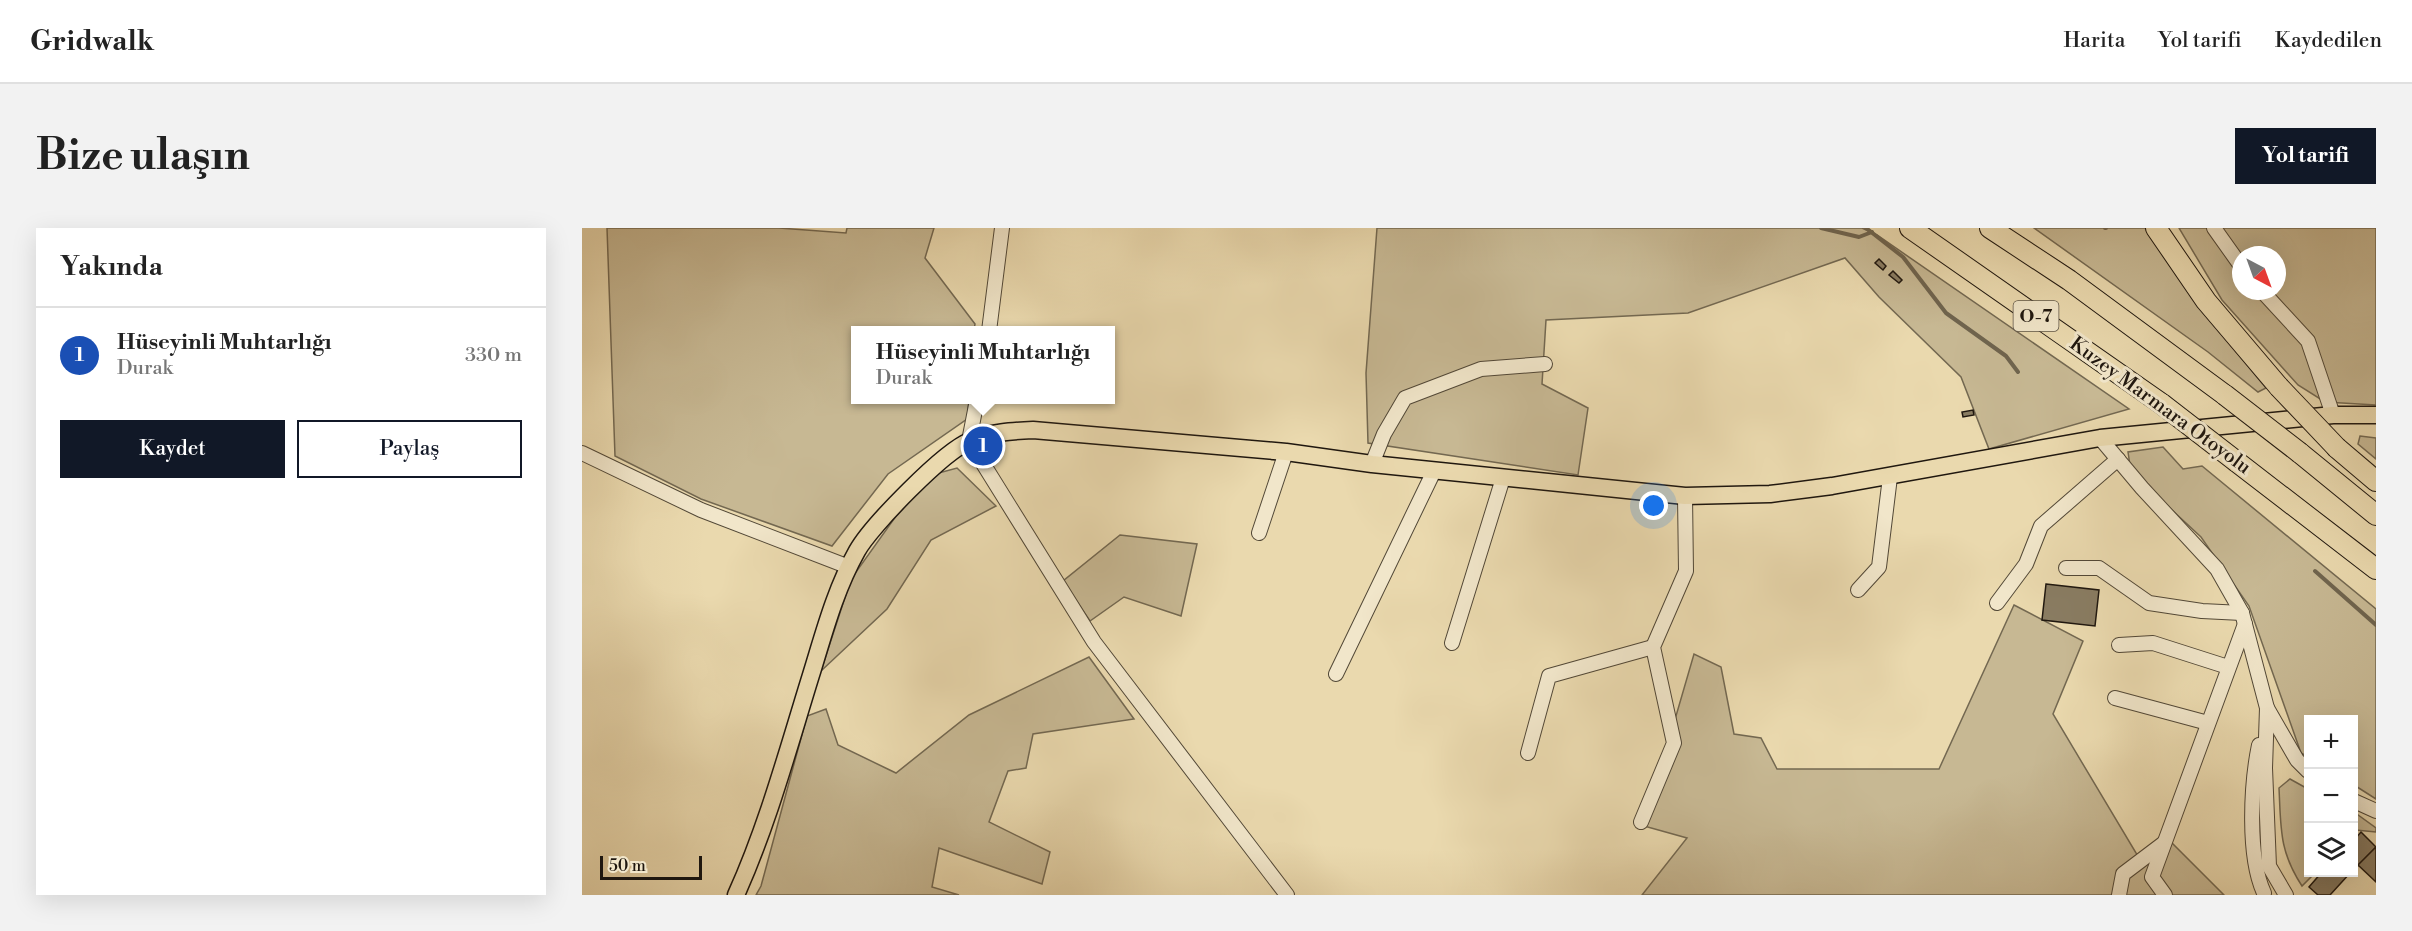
<!DOCTYPE html>
<html lang="tr">
<head>
<meta charset="utf-8">
<style>
	:root { --surface:#fff; --page:#f2f2f2; --text:#222; --muted:#767676; --line:#e0e0e0; --accent:#111827 }
	body { margin:0; font-family:"Libre Bodoni",serif; background:var(--page); color:var(--text) }
	.controls { position:absolute; right:18px; bottom:18px; display:grid; overflow:hidden; border-radius:0px; box-shadow:0 6px 24px #0002 }
	.controls button { width:54px; height:54px; display:grid; place-items:center; padding:0; border:0; border-bottom:2px solid var(--line); background:var(--surface); color:var(--text); font:30px sans-serif }
	.compass { position:absolute; left:1650px; top:18px; width:54px; height:54px; border-radius:50%; background:var(--surface); box-shadow:0 6px 24px #0002; rotate:139deg }
	.scale { position:absolute; left:18px; bottom:15px; width:102px; box-sizing:border-box; padding-left:6px; border:3px solid #1f170f; border-top:0; font-size:16px; line-height:21px; white-space:nowrap; color:#1f170f; -webkit-text-stroke:4px #f1e6ca; paint-order:stroke }
	.you { position:absolute; left:1072px; top:278px; width:21px; height:21px; margin:-15px; border:4px solid #fff; border-radius:50%; background:#1a73e8; box-shadow:0 0 0 9px #1a73e833 }
	.badge { display:grid; place-items:center; width:39px; height:39px; border-radius:50%; background:var(--accent); color:#fff; font-size:20px; font-weight:700 }
	.pin { position:absolute; translate:-50% -50%; border:3px solid #fff; box-shadow:0 2px 6px #0006 }
	.popup { position:absolute; left:269px; top:98px; width:264px; height:78px; box-sizing:border-box; display:grid; place-content:center; border-radius:0px; background:var(--surface); filter:drop-shadow(0 2px 4px #0005); font-size:20px; white-space:nowrap; color:var(--muted) }
	.popup b { font-size:22px; color:var(--text) }
	.popup::after { content:''; position:absolute; left:50%; top:100%; margin-left:-12px; border:12px solid transparent; border-top-color:var(--surface) }
	.list { margin:0; padding:0; list-style:none }
	h2 { display:flex; justify-content:space-between; align-items:center; height:78px; margin:0; padding:0 24px; font-size:26px }
	h2 small { font-size:20px; font-weight:400; color:var(--muted) }
	.list li { display:grid; grid-template-columns:39px 1fr auto; gap:18px; align-items:center; box-sizing:border-box; height:96px; padding:0 24px; border-top:2px solid var(--line) }
	.list b { display:block; font-size:22px; white-space:nowrap }
	.list p { margin:0; font-size:20px; white-space:nowrap; color:var(--muted) }
	.list em { font-size:20px; font-style:normal; color:var(--muted) }
	.actions { display:flex; gap:12px; padding:18px 24px }
	.actions a { flex:1; padding:14px 0; border:2px solid var(--accent); border-radius:0px; text-align:center; font-size:21px; color:var(--accent) }
	.actions .main { background:var(--accent); color:#fff }
	.icon { flex:none; width:33px; height:33px; fill:none; stroke:currentColor; stroke-width:2; stroke-linecap:round; stroke-linejoin:round }
	.map { position:relative; flex:none; width:1794px; height:667px; overflow:hidden; border-radius:0px }
	header { display:flex; align-items:center; gap:36px; box-sizing:border-box; height:84px; padding:0 30px; background:var(--surface); border-bottom:2px solid var(--line) }
	header strong { font-size:28px }
	nav { display:flex; gap:33px; margin-inline-start:auto; font-size:21px }
	.intro { display:flex; align-items:center; justify-content:space-between; box-sizing:border-box; height:144px; padding:0 36px }
	h1 { margin:0; font-size:42px }
	.button { padding:15px 27px; border-radius:0px; background:var(--accent); color:#fff; font-size:21px; font-weight:700 }
	main { display:flex; gap:36px; padding:0 36px }
	aside { flex:1; background:var(--surface); border-radius:0px; box-shadow:0 6px 24px #0002 }
	.map>svg:first-child { display:block }
</style>
</head>
<body>
<header>
<strong>Gridwalk</strong>
<nav><a>Harita</a><a>Yol tarifi</a><a>Kaydedilen</a></nav>
</header>
<div class="intro"><h1>Bize ulaşın</h1><a class="button">Yol tarifi</a></div>
<main>
<aside>
<h2>Yakında<small></small></h2>
<ul class="list">
<li><span class="badge" style="background:#1a4fb4">1</span><div><b>Hüseyinli Muhtarlığı</b><p>Durak</p></div><em>330 m</em></li>
</ul>
<div class="actions"><a class="main">Kaydet</a><a>Paylaş</a></div>
</aside>
<div class="map">
<svg width="1794" height="667" viewBox="0 0 1794 667">
	<rect width="100%" height="100%" fill="#ead9ae"/>
	<filter id="stains"><feTurbulence type="fractalNoise" baseFrequency=".00333" numOctaves="4"/><feColorMatrix values="0 0 0 0 .2 0 0 0 0 .09 0 0 0 0 .02 0 0 0 .5 -.17"/></filter>
	<radialGradient id="worn" r=".72"><stop offset=".6" stop-color="#630" stop-opacity="0"/><stop offset="1" stop-color="#630" stop-opacity=".3"/></radialGradient>
	<!-- green -->
	<g fill="#c7b893" stroke="#736851" stroke-width="1.5" fill-rule="evenodd">
		<path d="M25,0H197L264,5L265,0H352L343,30L393,96L392,102L274,103V172H387L385,191L306,246L250,318L119,271L33,228Z"/>
		<path d="M795,0H1280L1295,7L1547,181L1407,221L1379,149L1297,69L1263,30L1106,85L964,92L960,156L1006,180L996,247L786,215L784,145Z"/>
		<path d="M1452,0H1563L1619,81L1684,160L1676,164L1626,124Z"/>
		<path d="M1597,0H1794V177L1743,174L1716,157L1640,72ZM1659,27H1695V63H1659Z"/>
		<path d="M1778,208L1794,210V231L1776,216Z"/>
		<path d="M1581,219L1601,241L1620,238L1794,381V571L1772,557V491H1726V529L1719,525L1667,378L1619,309L1549,244L1546,224Z"/>
		<path d="M375,240L414,278L349,312L305,381L239,443L269,351L342,249Z"/>
		<path d="M538,307L615,316L599,388L542,369L508,393L481,353Z"/>
		<path d="M1432,377L1501,413L1471,486L1554,625L1563,633L1587,612L1642,667H1060L1105,610L1062,598L1112,426L1139,439L1152,506L1179,510L1195,541H1357Z"/>
		<path d="M507,429L552,491L451,506L444,540L426,543L407,594L468,624L460,656L357,620L350,659L377,667H174L179,658L225,488L244,481L256,517L314,545L387,487Z"/>
		<path d="M1708,551L1726,561V644L1733,645L1720,658C1697,623 1699,600 1697,560Z"/>
		<path d="M1772,584L1794,600V604L1774,602L1772,604Z"/>
	</g>
	<g fill="none" stroke-linecap="round" stroke-linejoin="round">
		<!-- stream -->
		<g stroke="#6f644e" stroke-width="4">
			<path d="M1239,0L1277,9L1290,4"/>
			<path d="M1284,0L1321,29L1364,85L1424,128L1436,144"/>
			<path d="M1523,0H1524"/>
			<path d="M1733,343L1794,397"/>
		</g>
	</g>
	<!-- building -->
	<g fill="#897c62" stroke="#1f170f" stroke-width="1.5">
		<path d="M1297,31L1304,38L1301,42L1293,35Z"/>
		<path d="M1311,43L1320,52L1317,55L1307,47Z"/>
		<path d="M1391,182L1392,187L1381,189L1380,184Z"/>
		<path d="M1464,356L1517,362L1513,398L1460,392Z"/>
		<path d="M1779,604L1794,619L1772,642V612Z"/>
		<path d="M1794,619V654L1776,637Z"/>
		<path d="M1740,644H1769L1748,667H1736L1727,659Z"/>
	</g>
	<g fill="none" stroke-linecap="round" stroke-linejoin="round">
		<!-- minor casing -->
		<g stroke="#524837" stroke-width="16">
			<g id="minor">
				<path d="M1632,0L1659,38"/>
				<path d="M1680,63L1726,113L1751,187"/>
				<path d="M407,103L420,0"/>
				<path d="M395,172L387,213L512,414L705,667"/>
				<path d="M1518,210L1560,260L1635,341L1660,385L1685,480L1683,540L1687,638L1704,667"/>
				<path d="M0,225L119,282L267,339"/>
				<path d="M790,236L802,206L823,170L899,141L963,136"/>
				<path d="M677,305L704,224"/>
				<path d="M1484,340H1517L1567,375L1620,383L1660,385"/>
				<path d="M1276,362L1297,339L1308,249"/>
				<path d="M1415,375L1444,336L1459,298L1536,231"/>
				<path d="M870,415L921,250"/>
				<path d="M1537,417L1571,415L1646,439"/>
				<path d="M754,446L852,243"/>
				<path d="M1533,470L1626,495"/>
				<path d="M1685,480L1715,532L1726,543"/>
				<path d="M1677,517C1669,556 1665,628 1682,665"/>
				<path d="M946,525L967,448L1071,419"/>
				<path d="M1772,573L1794,583"/>
				<path d="M1059,594L1092,515L1071,419L1104,343L1103,268"/>
				<path d="M1537,667L1541,646L1582,615"/>
				<path d="M1583,667L1570,649L1663,396"/>
			</g>
		</g>
		<!-- major casing -->
		<g stroke="#1f170f" stroke-width="19">
			<path id="major" d="M154,667C186,596 206,521 229,447C242,405 253,362 275,323C289,298 362,223 388,213C409,204 430,203 451,202L704,224L790,236L1103,268L1188,266L1250,258L1518,210L1751,187H1794"/>
		</g>
		<!-- highway casing -->
		<g stroke="#1f170f" stroke-width="22">
			<g id="highway">
				<path d="M1328,0L1580,176"/>
				<path d="M1408,0L1487,52L1643,167"/>
				<path d="M1574,0L1624,73L1697,159"/>
				<path d="M1755,220L1794,253"/>
				<path d="M1718,225L1794,287"/>
				<path d="M1655,234L1794,341"/>
			</g>
		</g>
		<!-- minor -->
		<use href="#minor" stroke="#f1e6ca" stroke-width="14"/>
		<!-- major -->
		<use href="#major" stroke="#ead9ae" stroke-width="16"/>
		<!-- highway -->
		<use href="#highway" stroke="#ead9ae" stroke-width="20"/>
		<!-- highway-bridge casing -->
		<g stroke="#1f170f" stroke-width="22" stroke-linecap="butt">
			<g id="highway-bridge">
				<path d="M1697,159L1755,220"/>
				<path d="M1643,167L1718,225"/>
				<path d="M1580,176L1655,234"/>
			</g>
		</g>
		<!-- highway-bridge -->
		<use href="#highway-bridge" stroke="#ead9ae" stroke-width="20"/>
	</g>
	<g text-anchor="middle" dominant-baseline="central" stroke-width="6" stroke-linejoin="round" paint-order="stroke">
		<!-- shield labels -->
		<rect fill="#f1e6ca" stroke="#5e5547" stroke-width="1.5" x="1431.5" y="73" width="45" height="30" rx="4.5"/>
		<g font-size="18" font-weight="bold" fill="#1f170f">
			<text x="1454" y="88">O-7</text>
		</g>
		<!-- street labels -->
		<g font-size="20" fill="#1f170f" stroke="#f1e6ca">
			<text transform="translate(1578 178) rotate(36)">Kuzey Marmara Otoyolu</text>
		</g>
	</g>
	<rect width="100%" height="100%" filter="url(#stains)"/>
	<rect width="100%" height="100%" fill="url(#worn)"/>
</svg>
<div class="controls">
<button>+</button>
<button>−</button>
<button><svg class="icon" aria-label="layers" viewBox="0 0 24 24"><path d="M12 4l9 5-9 5-9-5zM3 14l9 5 9-5"/></svg></button>
</div>
<svg class="compass" viewBox="-18 -18 36 36"><path d="M0-13l5 13h-10z" fill="#e53935"/><path d="M0 13l5-13h-10z" fill="#767676"/></svg>
<div class="scale">50 m</div>
<div class="you"></div>
<div class="pin badge" style="left:401px;top:218px;background:#1a4fb4">1</div>
<div class="popup"><b>Hüseyinli Muhtarlığı</b>Durak</div>
</div>
</main>
</body>
</html>
